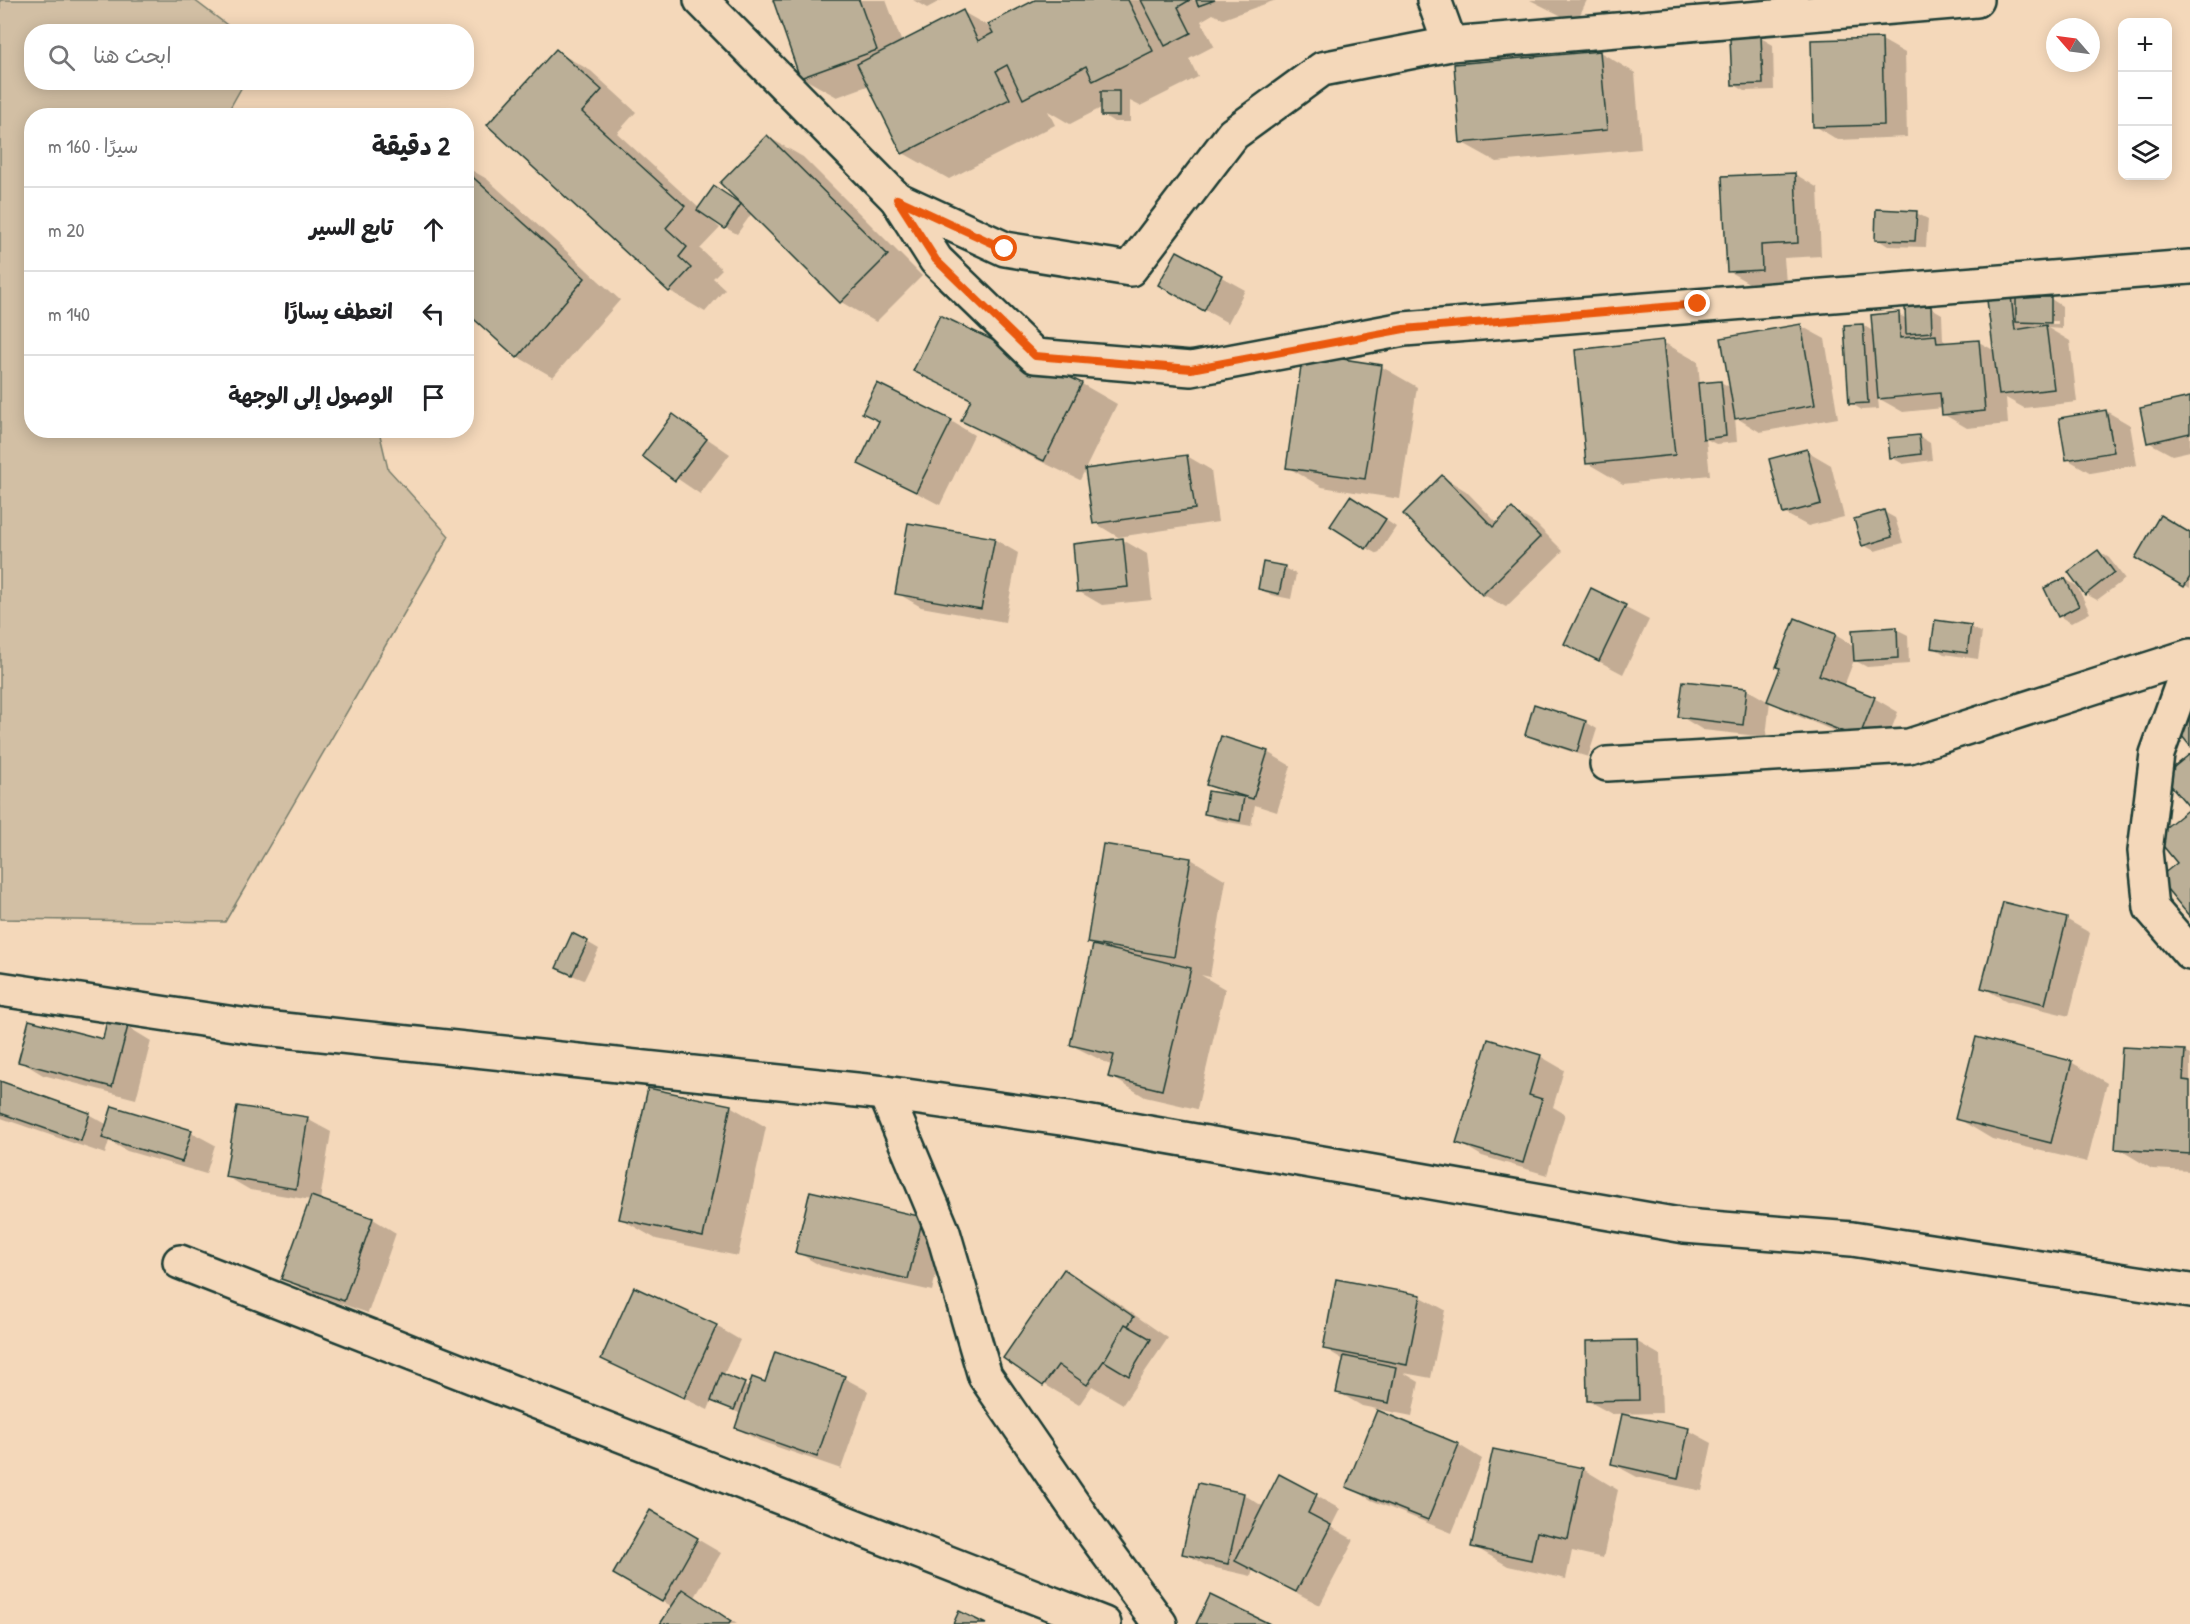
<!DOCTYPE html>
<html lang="ar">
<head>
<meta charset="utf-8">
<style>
	:root { --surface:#fff; --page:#f2f2f2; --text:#202124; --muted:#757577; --line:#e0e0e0 }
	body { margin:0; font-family:"Patrick Hand","Playpen Sans Arabic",sans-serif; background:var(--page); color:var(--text); direction:rtl }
	.controls { position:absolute; right:18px; top:18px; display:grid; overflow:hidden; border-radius:12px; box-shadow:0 3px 15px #0003 }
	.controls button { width:54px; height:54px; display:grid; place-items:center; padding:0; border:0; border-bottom:2px solid var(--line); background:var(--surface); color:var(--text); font:30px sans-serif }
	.compass { position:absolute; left:2046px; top:18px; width:54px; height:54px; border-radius:50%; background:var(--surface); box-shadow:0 3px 15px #0003; rotate:298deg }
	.stop { position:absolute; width:18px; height:18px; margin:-14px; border:4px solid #ea580c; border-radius:50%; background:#fff }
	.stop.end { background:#ea580c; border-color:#fff; box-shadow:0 2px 6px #0008 }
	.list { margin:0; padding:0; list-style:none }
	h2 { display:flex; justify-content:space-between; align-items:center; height:78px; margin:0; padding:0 24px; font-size:26px }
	h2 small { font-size:20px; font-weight:400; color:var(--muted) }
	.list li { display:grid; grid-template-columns:39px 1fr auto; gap:18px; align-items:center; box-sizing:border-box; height:84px; padding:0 24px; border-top:2px solid var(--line) }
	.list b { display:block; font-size:22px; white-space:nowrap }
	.list em { font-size:20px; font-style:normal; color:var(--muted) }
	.icon { flex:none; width:33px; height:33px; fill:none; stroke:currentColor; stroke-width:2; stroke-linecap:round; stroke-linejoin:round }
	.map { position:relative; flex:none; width:2190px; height:1624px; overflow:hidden; direction:ltr }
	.search { position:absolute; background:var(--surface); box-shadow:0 3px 15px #0003; left:24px; top:24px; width:450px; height:66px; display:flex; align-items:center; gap:15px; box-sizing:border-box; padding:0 21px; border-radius:24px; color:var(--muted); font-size:22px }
	.panel { position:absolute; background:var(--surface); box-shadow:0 3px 15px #0003; left:24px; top:108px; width:450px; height:330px; border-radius:24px; direction:rtl }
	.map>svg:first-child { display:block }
</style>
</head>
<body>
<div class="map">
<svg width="2190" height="1624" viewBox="0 0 2190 1624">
	<rect width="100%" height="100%" fill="#f4d8ba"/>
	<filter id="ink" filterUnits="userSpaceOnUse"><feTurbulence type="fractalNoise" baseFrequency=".0167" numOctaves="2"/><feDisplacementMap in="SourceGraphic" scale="12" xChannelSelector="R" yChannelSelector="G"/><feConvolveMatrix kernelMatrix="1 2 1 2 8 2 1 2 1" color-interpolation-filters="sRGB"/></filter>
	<g filter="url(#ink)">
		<!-- green -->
		<path fill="#d2bfa4" stroke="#787e6c" stroke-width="1.5" d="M0,0H194L235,31L32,32V82L244,83L226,115L32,116V430L379,431L388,469L449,536L225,922L0,919Z"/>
		<!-- shadow -->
		<g fill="#0003" fill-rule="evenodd">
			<path d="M774,0H886L902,43L963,12L993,29L1038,0H1276L1223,19L1213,14L1201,21L1214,46L1189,59L1198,77L1140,106L1130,101V122H1114L1103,115V107L1070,124L1048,111L1055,125L949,179L903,153L870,85L837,97L801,77Z"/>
			<path d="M913,0H942L927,8Z"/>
			<path d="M1530,0H1587L1576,23Z"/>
			<path d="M1761,38L1773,45L1774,90L1745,91L1733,84L1731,39Z"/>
			<path d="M1882,40L1905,53L1907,137L1838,140L1815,126Z"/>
			<path d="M556,51L591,71L636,112L617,133L700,209L726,194L742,205L768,137L803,157L922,276L876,322L841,302L752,213L737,234L711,220L720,228L700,249L722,269L713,278L725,289L705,312L670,291L489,125Z"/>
			<path d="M1600,52L1635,73L1641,149L1497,162L1461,142Z"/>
			<path d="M466,167L487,179L620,300L553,377L518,357L466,310Z"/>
			<path d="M1795,174L1818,188L1821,256L1784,258L1786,283L1752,285L1728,271Z"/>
			<path d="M1916,213L1928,219L1926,247L1888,246L1877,239Z"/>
			<path d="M1178,253L1245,290L1228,323L1160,285Z"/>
			<path d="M2010,298L2018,302L2051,299L2062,306V329L2048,328L2070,341L2077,402L2024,408L2006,398L2008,424L1967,428L1943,414V408L1903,412L1878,398L1879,409L1862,410L1850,403L1863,325L1874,332L1898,314L1907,319L1930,307L1942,314L1943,340L1949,344L1979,342L1995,351ZM2035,321H2058V324H2035Z"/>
			<path d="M941,317L1082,384L1117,404L1080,480L998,441L963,421L972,401L915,371Z"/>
			<path d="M1801,326L1825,339L1838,418L1760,432L1735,417L1737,442L1716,444L1706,439L1710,475L1623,484L1587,463L1663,342L1698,362L1700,384L1721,382L1731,388Z"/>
			<path d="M1304,355L1382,367L1417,387L1400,499L1322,487L1287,467Z"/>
			<path d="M2190,398V451L2172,455L2148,442Z"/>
			<path d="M2106,411L2130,425L2137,465L2091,473L2067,459Z"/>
			<path d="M864,412L951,421L974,435L940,505L860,463L880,422Z"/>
			<path d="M674,416L730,454L700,494L644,456Z"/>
			<path d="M1919,436L1930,443L1932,460L1903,464L1891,457Z"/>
			<path d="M1807,451L1831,465L1844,517L1808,526L1784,513Z"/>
			<path d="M1187,456L1211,470L1218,522L1118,537L1095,523Z"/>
			<path d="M1443,477L1466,491L1498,524L1512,510L1536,524L1563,551L1506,607L1482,594Z"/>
			<path d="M1362,504L1396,527L1378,554L1367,548Z"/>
			<path d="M1884,512L1895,518L1903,543L1875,551L1863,545Z"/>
			<path d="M2190,535V588L2185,585Z"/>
			<path d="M994,539L1018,553L1005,622L921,607L897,593Z"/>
			<path d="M1123,540L1147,554L1152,600L1102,605L1078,591Z"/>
			<path d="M2098,551L2109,558L2125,579L2097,600L2086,594Z"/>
			<path d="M1284,568L1296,574L1291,599L1271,595L1260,589Z"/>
			<path d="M2065,579L2077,586L2090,613L2071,623L2059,616Z"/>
			<path d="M1591,590L1649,620L1623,674L1566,644Z"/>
			<path d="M1970,627L1982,633L1978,659L1944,654L1933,647Z"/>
			<path d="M1896,629L1908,635L1909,664L1867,667L1854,660L1844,686L1874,698L1898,712L1883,751L1793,714L1770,701L1766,737L1703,730L1680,716L1746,689L1769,702L1782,668L1835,635L1854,646Z"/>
			<path d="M1586,722L1597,729L1588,757L1538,741L1526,734Z"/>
			<path d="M1267,752L1291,766L1277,812L1255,805L1251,826L1217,820L1206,813L1226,795L1208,785Z"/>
			<path d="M1191,859L1226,880L1210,977L1201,975L1225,989L1197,1109L1145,1097L1110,1076L1113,1066L1071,1045L1094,946L1089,943Z"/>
			<path d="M2066,919L2090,933L2069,1016L2007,1001L1983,988Z"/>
			<path d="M587,942L599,949L584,980L569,974Z"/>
			<path d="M108,1022L128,1027L151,1041L136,1099L43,1075L20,1061L104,1041Z"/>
			<path d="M2184,1052L2190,1055V1171L2152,1169L2117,1148Z"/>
			<path d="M1540,1056L1564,1070L1553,1107L1565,1114L1547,1175L1482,1156L1458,1142Z"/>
			<path d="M2071,1062L2107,1083L2087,1162L1992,1139L1957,1118Z"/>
			<path d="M0,1083L90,1115L108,1125L191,1132L215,1145L206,1174L127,1151L109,1141L105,1154L1,1118Z"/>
			<path d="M730,1106L766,1127L738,1256L656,1239L621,1219Z"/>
			<path d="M307,1119L331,1132L320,1200L373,1219L396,1233L368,1313L307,1292L283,1278L311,1200L250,1190L226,1176Z"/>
			<path d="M922,1218L946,1232L932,1291L821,1266L797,1252Z"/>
			<path d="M1065,1271L1100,1291L1168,1338L1123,1404L1092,1386L1079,1405L1044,1384Z"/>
			<path d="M1338,1281L1421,1297L1445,1310L1431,1378L1404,1373L1419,1382L1412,1416L1362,1406L1338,1392L1344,1360L1324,1348Z"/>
			<path d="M716,1326L740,1340L723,1376L750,1388L844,1378L868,1391L841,1469L760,1441L736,1428L741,1414L712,1400L708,1410L603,1359Z"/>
			<path d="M1636,1341L1660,1355L1662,1413L1612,1414L1588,1401Z"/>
			<path d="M1378,1412L1459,1445L1482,1459L1452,1533L1371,1500L1348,1486Z"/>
			<path d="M1688,1430L1712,1443L1702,1491L1637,1477L1613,1464Z"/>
			<path d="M1583,1469L1618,1490L1603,1558L1572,1551L1566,1579L1508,1566L1473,1546Z"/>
			<path d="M1280,1476L1340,1509L1331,1527L1354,1540L1320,1605L1253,1570L1251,1576L1207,1566L1184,1553L1243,1494L1264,1507Z"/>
			<path d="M651,1512L721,1553L695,1597L737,1624H662L673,1607L615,1574Z"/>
		</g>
		<!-- building -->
		<g fill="#bbaf97" stroke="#1f3d34" stroke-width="1.5">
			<path d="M773,0H859L877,50L800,78Z"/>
			<path d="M1035,0H1128L1153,51L1093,81L1086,66L1023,99L1007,65L996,71L1010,99L902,154L857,64L963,10L978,41L993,33L988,24Z"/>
			<path d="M1141,0H1190L1178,7L1191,33L1165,46Z"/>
			<path d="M1196,0H1215L1198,6Z"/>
			<path d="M1761,36L1763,84L1732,85L1730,38Z"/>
			<path d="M1882,38L1884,125L1813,127L1811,40Z"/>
			<path d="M556,49L602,90L582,112L685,206L666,228L687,247L679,257L691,268L669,292L487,125Z"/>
			<path d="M1600,51L1607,130L1460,143L1454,64Z"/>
			<rect x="1101" y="91" width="18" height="25"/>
			<path d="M767,135L888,255L840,303L720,183Z"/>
			<path d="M466,171L585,278L517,358L466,312Z"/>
			<path d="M1795,173L1798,243L1761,245L1762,270L1727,272L1722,176Z"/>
			<path d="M714,186L741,204L725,229L697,210Z"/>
			<path d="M1876,209L1917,211L1915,241L1875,240Z"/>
			<path d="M1177,251L1222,275L1204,311L1158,285Z"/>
			<path d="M2011,296L2015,330L2046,325L2054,389L1999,395L1987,300Z"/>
			<path d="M2016,297H2051V323L2016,322Z"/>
			<path d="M1931,306L1932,332L1906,334L1905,307Z"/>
			<path d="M1899,312L1900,338L1936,335L1937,343L1979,340L1985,411L1942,415L1940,393L1878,399L1871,315Z"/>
			<path d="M940,315L1082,383L1044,461L961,421L971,399L913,371Z"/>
			<path d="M1801,324L1815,405L1735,419L1721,338Z"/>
			<path d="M1863,324L1868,403L1849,404L1844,325Z"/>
			<path d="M1663,340L1675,455L1586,464L1575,350Z"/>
			<path d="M1303,353L1382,365L1365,479L1286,468Z"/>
			<path d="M1721,381L1726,436L1703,439L1698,383Z"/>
			<path d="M877,383L952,420L916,492L858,464L879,421L862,413Z"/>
			<path d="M2190,397V433L2147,443L2140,408Z"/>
			<path d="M2106,410L2114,452L2066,460L2059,418Z"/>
			<path d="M673,414L707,439L675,481L642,456Z"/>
			<path d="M1919,435L1921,454L1890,458L1888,438Z"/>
			<path d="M1807,449L1821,504L1783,514L1769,459Z"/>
			<path d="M1187,455L1195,509L1093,524L1085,469Z"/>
			<path d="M1442,475L1493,527L1512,508L1540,537L1482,595L1403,514Z"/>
			<path d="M1350,496L1386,519L1366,549L1330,526Z"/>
			<path d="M1884,510L1892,537L1862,546L1854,519Z"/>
			<path d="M2160,515L2190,533V577L2184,587L2135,558Z"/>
			<path d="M908,523L995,538L981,609L895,594Z"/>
			<path d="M1123,538L1128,587L1077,592L1073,544Z"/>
			<path d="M2098,550L2114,572L2085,595L2068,572Z"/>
			<path d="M1263,562L1285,566L1279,594L1258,589Z"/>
			<path d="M2065,578L2079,606L2058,617L2044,588Z"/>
			<path d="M1591,588L1626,605L1599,661L1564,644Z"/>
			<path d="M1795,618L1836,634L1819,675L1875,697L1859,738L1767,701L1780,668L1776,667Z"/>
			<path d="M1935,620L1971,625L1967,653L1931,648Z"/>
			<path d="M1897,627L1898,658L1854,661L1852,630Z"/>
			<path d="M1683,681L1747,688L1743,725L1678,717Z"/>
			<path d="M1534,704L1586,721L1577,752L1525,735Z"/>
			<path d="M2190,711V746L2173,725Z"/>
			<path d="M1221,736L1268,751L1253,799L1206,785Z"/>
			<path d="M2190,754V917L2158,878L2177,863L2155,836L2190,808L2163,776Z"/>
			<path d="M1208,791L1244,797L1240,821L1204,814Z"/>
			<path d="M1103,844L1191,858L1174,957L1087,943Z"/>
			<path d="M2003,902L2067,918L2045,1004L1981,988Z"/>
			<path d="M572,933L588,941L572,975L556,968Z"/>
			<path d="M1093,945L1191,968L1162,1090L1108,1077L1114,1055L1070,1045Z"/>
			<path d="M29,1020L103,1039L107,1020L128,1026L112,1087L18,1062Z"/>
			<path d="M1976,1037L2072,1061L2051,1143L1955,1119Z"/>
			<path d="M1488,1039L1541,1055L1529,1095L1542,1099L1523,1163L1456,1143Z"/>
			<path d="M2122,1047L2185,1050L2183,1080L2190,1081V1154L2115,1149Z"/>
			<path d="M0,1081L90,1113L81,1141L0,1113Z"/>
			<path d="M648,1088L731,1105L703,1237L619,1219Z"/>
			<path d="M112,1106L192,1130L182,1162L102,1138Z"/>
			<path d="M237,1106L308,1117L296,1189L225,1177Z"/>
			<path d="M810,1191L923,1217L908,1279L795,1253Z"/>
			<path d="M311,1196L373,1218L344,1301L281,1279Z"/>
			<path d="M1064,1269L1134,1317L1087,1385L1058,1365L1043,1386L1003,1358Z"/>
			<path d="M1336,1279L1421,1295L1407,1365L1323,1349Z"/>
			<path d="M634,1287L717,1325L684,1398L601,1359Z"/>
			<path d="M1125,1324L1151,1339L1129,1376L1104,1361Z"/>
			<path d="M1637,1340L1639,1400L1587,1401L1586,1341Z"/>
			<path d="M775,1352L845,1376L817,1457L735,1428L752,1377L765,1382Z"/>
			<path d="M1344,1356L1396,1367L1389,1403L1336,1393Z"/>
			<path d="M721,1373L745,1383L734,1410L711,1401Z"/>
			<path d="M1377,1410L1459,1444L1428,1520L1346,1487Z"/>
			<path d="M1622,1414L1689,1428L1678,1479L1611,1464Z"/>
			<path d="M1493,1449L1583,1468L1568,1539L1537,1532L1531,1560L1471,1547Z"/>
			<path d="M1279,1474L1317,1494L1308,1513L1331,1525L1296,1592L1235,1561Z"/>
			<path d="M1198,1483L1244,1493L1228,1564L1182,1554Z"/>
			<path d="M650,1510L698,1538L662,1602L613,1574Z"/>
			<path d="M683,1589L731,1621L729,1624H660Z"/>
			<path d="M1210,1595L1270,1624H1196Z"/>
			<path d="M959,1611L986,1624H953Z"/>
		</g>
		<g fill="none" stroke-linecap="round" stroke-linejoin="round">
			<!-- minor casing -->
			<g stroke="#1f3d34" stroke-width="38">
				<g id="minor">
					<path d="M701,0L897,199L936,260L1035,356L1191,369L1404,329L2190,267"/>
					<path d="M1434,0L1450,44"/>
					<path d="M897,199L1005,249L1130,269L1233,134L1322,69L1450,44L1976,0"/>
					<path d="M2190,662L2157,754L2145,851L2151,908L2190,953"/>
					<path d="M1607,764L1909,746L2190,656"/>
					<path d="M0,989L255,1027L885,1093L1068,1119L1685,1226L1852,1239L2190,1291"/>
					<path d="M885,1093L943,1232L985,1376L1088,1526L1160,1624"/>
					<path d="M180,1262L1104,1624"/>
				</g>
			</g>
			<!-- minor -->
			<use href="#minor" stroke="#f4d8ba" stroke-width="33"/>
		</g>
	</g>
	<g fill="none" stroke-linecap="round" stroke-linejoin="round" filter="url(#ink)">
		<!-- route -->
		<path stroke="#ea580c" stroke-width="8" d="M1005,249L897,199L936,260L1035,356L1191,369L1404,329L1698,304"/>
	</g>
</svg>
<div class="controls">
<button>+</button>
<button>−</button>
<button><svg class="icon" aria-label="layers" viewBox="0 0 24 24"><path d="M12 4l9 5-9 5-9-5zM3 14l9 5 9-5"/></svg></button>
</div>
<svg class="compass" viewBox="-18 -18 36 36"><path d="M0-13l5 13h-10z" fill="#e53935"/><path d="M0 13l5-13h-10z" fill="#757577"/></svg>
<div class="stop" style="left:1005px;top:249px"></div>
<div class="stop end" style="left:1698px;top:304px"></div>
<div class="search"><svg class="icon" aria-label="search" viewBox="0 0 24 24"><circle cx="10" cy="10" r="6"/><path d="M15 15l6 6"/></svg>ابحث هنا</div>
<section class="panel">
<h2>2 دقيقة<small>سيرًا · 160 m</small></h2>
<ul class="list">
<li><svg class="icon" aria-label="ahead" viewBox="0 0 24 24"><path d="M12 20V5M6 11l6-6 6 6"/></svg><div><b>تابع السير</b></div><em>20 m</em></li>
<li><svg class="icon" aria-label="left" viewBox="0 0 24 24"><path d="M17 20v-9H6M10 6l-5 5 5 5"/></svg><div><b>انعطف يسارًا</b></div><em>140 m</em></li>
<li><svg class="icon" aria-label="arrive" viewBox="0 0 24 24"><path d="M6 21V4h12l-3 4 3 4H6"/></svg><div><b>الوصول إلى الوجهة</b></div></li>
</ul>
</section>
</div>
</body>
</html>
